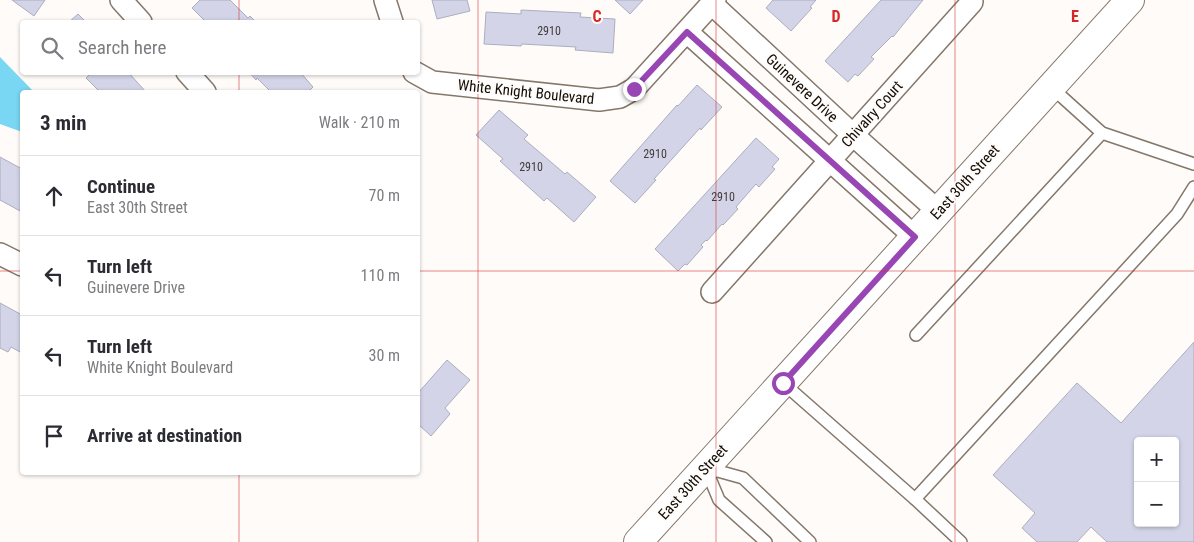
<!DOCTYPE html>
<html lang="en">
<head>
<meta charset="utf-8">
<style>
	:root { --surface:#fff; --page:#f2f2f3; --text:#2b2b33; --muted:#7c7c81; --line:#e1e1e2 }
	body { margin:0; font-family:"Roboto Condensed",sans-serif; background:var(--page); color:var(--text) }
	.controls { position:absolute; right:15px; bottom:15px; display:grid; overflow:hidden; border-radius:5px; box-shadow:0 1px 4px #0004 }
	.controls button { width:45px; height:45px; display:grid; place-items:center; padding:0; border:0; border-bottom:1px solid var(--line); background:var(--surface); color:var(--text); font:25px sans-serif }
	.stop { position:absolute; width:15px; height:15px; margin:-11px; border:4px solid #9946b5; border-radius:50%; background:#fff }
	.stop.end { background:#9946b5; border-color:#fff; box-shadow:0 1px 5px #0008 }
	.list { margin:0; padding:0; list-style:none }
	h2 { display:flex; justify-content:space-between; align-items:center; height:65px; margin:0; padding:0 20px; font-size:21px }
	h2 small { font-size:16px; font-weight:400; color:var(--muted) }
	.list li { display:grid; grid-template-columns:32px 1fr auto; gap:15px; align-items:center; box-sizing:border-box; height:80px; padding:0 20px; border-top:1px solid var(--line) }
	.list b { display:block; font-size:19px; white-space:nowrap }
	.list p { margin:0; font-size:16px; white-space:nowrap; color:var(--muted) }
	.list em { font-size:16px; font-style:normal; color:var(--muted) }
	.icon { flex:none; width:28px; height:28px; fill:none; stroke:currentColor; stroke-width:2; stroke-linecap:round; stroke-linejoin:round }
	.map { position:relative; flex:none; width:1194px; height:542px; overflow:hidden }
	.search { position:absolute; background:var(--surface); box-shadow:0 1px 4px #0004; left:20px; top:20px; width:400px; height:55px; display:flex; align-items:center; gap:12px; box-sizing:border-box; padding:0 18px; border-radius:5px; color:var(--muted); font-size:19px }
	.panel { position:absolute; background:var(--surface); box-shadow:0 1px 4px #0004; left:20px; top:90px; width:400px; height:385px; border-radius:5px }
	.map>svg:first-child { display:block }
</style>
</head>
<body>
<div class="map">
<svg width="1194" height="542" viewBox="0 0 1194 542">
	<rect width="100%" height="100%" fill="#fefbf8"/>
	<!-- water -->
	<path fill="#79d7f3" d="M0,57L34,92H22V132L0,124Z"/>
	<!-- building -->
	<g fill="#d3d4e7" stroke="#acadbf" fill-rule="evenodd">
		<path d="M12,0H45L34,16Z"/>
		<path d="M200,0H230L248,18L250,16L256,22H206L192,8Z"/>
		<path d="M432,0H467L470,11L437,19Z"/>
		<path d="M615,0H643L630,14Z"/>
		<path d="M773,0H816L810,7L812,8L791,31L766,8Z"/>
		<path d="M881,0H923L893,37L892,36L871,57L874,59L858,76L855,74L848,82L825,61Z"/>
		<path d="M521,10L581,13L580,17L615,19L613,53L575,50L576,47L522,44L521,46L484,44L486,12L521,14Z"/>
		<path d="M78,14L86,22H69Z"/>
		<path d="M86,72H128L146,92H100L86,78L89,75Z"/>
		<path d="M249,72H300L313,87L308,92H271L257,78L256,80Z"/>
		<path d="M697,85L722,107L701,130L700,128L654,179L656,180L635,203L610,181L677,105L678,106Z"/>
		<path d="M499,110L528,135L524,139L565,174L567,172L596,197L574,222L547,198L544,201L500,161L503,159L476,135Z"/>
		<path d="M756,138L779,159L772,167L775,169L759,187L756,184L736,207L738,209L723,225L722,224L707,241L706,240L701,245L703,247L687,265L685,264L678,271L655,249Z"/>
		<path d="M0,157L22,169V212L0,200Z"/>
		<path d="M0,303L22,315V353L11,347L8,352L0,348Z"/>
		<path d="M1194,342V542H1107L1091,527L1077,542H1037L1022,528L1035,513L993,475L1077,383L1121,423ZM1138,441H1175V523H1138Z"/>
		<path d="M447,360L470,380L445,408L450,414L431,436L418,424V390L419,392Z"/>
	</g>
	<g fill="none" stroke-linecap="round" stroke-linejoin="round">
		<!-- service casing -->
		<g stroke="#85776a" stroke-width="14">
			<g id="service">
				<path d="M1051,87L1102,133L1194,164"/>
				<path d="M916,335L1102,133"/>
				<path d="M783,383L915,499L961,542"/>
				<path d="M707,468L743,478L810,542"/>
				<path d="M706,469L719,500L766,542"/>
				<path d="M915,499L1177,214L1194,187"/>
			</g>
		</g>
		<!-- minor casing -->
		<g stroke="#85776a" stroke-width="24">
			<g id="minor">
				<path d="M121,0L141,22"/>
				<path d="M385,0L392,22"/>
				<path d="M712,4L853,135L938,211"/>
				<path d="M687,32L915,237"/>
				<path d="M187,72L205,92"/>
				<path d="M414,72L432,82L599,100L620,97L634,89L715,0"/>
				<path d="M0,254L22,265"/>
				<path d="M712,292L972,2"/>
			</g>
		</g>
		<!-- secondary casing -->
		<g stroke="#85776a" stroke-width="30">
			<path id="secondary" d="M638,542L1130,0"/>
		</g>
		<!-- service -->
		<use href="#service" stroke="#fff" stroke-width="11"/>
		<!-- minor -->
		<use href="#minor" stroke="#fff" stroke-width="21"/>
		<!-- secondary -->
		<use href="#secondary" stroke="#fff" stroke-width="28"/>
	</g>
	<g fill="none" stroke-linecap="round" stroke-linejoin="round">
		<!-- route -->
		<path stroke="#9946b5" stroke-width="6" d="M634,89L687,32L915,237L783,383"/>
	</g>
	<!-- grid -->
	<path fill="none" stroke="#d62828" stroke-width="1" stroke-opacity="0.55" d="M239,0V22M478,0V542M716,0V542M955,0V542M239,72V92M0,271H22M418,271H1194M239,472V542"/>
	<g text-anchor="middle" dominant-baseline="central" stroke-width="4" stroke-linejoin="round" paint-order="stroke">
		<!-- number labels -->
		<g font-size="12" fill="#413d3e">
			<text x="549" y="31">2910</text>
			<text x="655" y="154">2910</text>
			<text x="531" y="167">2910</text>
			<text x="723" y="197">2910</text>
		</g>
		<!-- street labels -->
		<g font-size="15" fill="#100b06" stroke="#fefbf8">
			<text transform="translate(802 88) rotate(43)">Guinevere Drive</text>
			<text transform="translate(526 92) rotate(6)">White Knight Boulevard</text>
			<text transform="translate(872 114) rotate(-48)">Chivalry Court</text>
			<text transform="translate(965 182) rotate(-48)">East 30th Street</text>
			<text transform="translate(693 482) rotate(-48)">East 30th Street</text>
		</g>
	</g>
	<g font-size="16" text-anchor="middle" font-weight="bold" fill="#d62828" stroke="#fefbf8" stroke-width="4" stroke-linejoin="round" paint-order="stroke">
		<text x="597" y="22">C</text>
		<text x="836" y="22">D</text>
		<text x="1075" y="22">E</text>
	</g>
</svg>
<div class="controls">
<button>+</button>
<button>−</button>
</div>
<div class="stop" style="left:783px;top:383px"></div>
<div class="stop end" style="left:634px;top:89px"></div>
<div class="search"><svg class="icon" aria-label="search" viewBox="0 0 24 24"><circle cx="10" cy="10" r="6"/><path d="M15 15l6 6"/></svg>Search here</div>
<section class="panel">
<h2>3 min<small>Walk · 210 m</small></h2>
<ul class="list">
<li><svg class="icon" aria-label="ahead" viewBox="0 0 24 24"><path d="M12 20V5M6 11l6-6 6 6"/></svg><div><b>Continue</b><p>East 30th Street</p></div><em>70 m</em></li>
<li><svg class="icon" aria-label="left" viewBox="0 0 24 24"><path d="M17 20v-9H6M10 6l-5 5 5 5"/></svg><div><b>Turn left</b><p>Guinevere Drive</p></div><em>110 m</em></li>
<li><svg class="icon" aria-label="left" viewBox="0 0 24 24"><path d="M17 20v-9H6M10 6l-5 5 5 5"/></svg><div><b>Turn left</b><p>White Knight Boulevard</p></div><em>30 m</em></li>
<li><svg class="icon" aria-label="arrive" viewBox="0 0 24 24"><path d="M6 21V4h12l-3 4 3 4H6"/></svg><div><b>Arrive at destination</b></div></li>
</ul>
</section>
</div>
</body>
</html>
